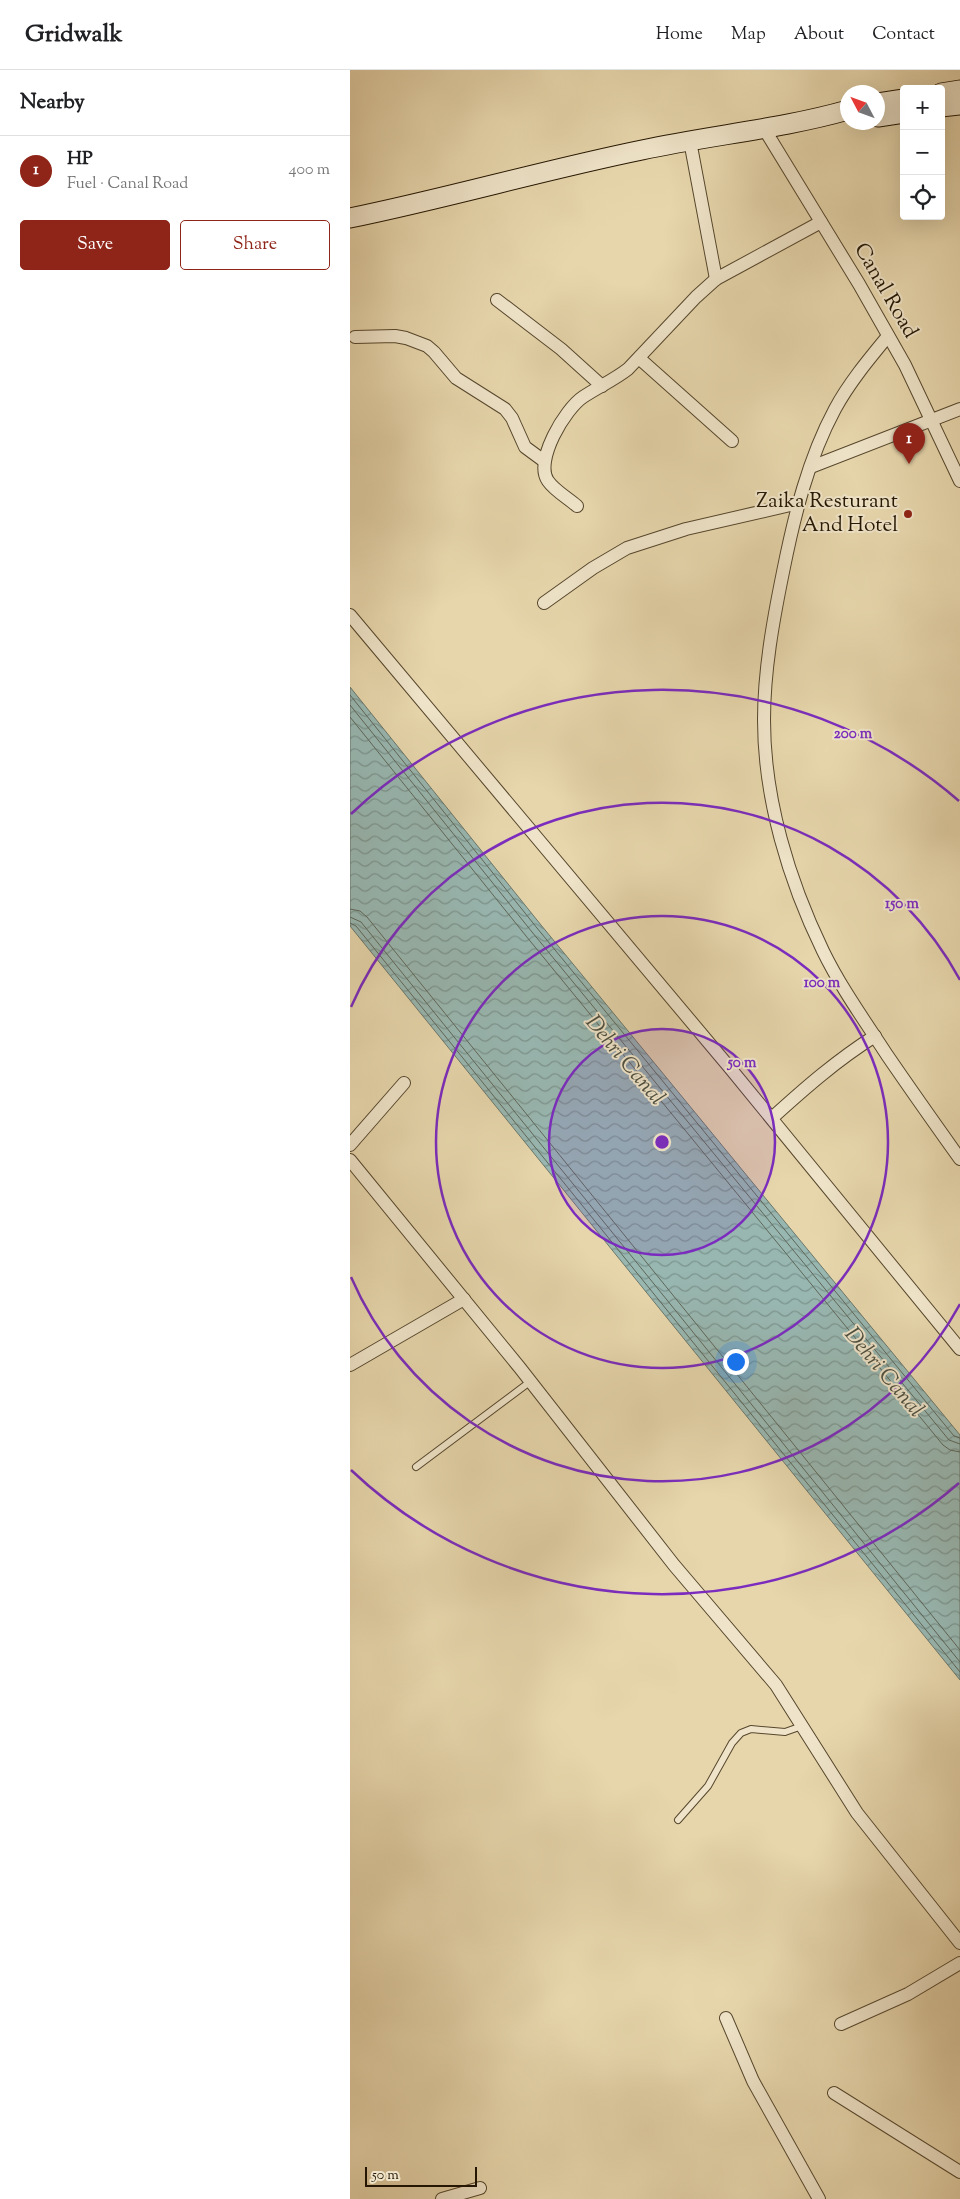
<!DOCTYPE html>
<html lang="en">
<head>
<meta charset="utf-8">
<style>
	:root { --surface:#fff; --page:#f6f6f6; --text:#202124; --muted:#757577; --line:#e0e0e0; --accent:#8f2418 }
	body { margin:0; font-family:"Sorts Mill Goudy",serif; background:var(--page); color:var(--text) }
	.controls { position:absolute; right:15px; top:15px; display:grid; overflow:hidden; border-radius:5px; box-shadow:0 5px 20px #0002 }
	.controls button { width:45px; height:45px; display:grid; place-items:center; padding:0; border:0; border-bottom:1px solid var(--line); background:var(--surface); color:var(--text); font:25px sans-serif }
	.compass { position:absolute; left:490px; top:15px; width:45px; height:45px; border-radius:50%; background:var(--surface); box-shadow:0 5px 20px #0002; rotate:311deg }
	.scale { position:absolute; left:15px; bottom:12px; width:112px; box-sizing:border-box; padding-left:5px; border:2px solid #251703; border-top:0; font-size:14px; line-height:18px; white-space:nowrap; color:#251703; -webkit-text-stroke:4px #efe4c9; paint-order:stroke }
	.you { position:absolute; left:385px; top:1291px; width:18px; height:18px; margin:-12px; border:4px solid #fff; border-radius:50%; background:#1a73e8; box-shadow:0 0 0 8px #1a73e833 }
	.badge { display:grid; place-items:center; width:32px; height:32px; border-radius:50%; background:var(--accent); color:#fff; font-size:16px; font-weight:700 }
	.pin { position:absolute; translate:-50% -41px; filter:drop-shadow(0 1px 2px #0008) }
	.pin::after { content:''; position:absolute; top:26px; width:18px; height:15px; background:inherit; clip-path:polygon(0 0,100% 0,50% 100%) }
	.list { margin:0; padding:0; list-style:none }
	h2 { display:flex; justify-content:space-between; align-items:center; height:65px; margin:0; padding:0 20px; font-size:21px }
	h2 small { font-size:16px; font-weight:400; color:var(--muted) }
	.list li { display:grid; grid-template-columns:32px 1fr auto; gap:15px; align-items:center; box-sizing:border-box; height:70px; padding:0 20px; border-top:1px solid var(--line) }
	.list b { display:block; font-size:19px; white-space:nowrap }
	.list p { margin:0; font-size:16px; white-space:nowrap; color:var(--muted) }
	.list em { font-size:16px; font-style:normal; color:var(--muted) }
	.actions { display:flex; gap:10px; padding:15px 20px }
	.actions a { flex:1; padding:11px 0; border:1px solid var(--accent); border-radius:5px; text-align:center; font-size:18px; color:var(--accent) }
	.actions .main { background:var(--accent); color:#fff }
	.icon { flex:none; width:28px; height:28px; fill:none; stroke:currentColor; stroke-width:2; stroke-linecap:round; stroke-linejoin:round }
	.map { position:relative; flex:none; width:610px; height:2129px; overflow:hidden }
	header { display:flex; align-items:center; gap:30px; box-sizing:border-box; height:70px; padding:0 25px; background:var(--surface); border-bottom:1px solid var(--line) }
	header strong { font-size:24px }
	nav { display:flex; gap:28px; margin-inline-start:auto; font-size:18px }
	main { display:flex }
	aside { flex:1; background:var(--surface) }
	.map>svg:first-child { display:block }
</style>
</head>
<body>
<header>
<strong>Gridwalk</strong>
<nav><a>Home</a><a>Map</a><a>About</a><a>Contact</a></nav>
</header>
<main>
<aside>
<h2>Nearby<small></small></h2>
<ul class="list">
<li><span class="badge">1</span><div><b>HP</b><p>Fuel · Canal Road</p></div><em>400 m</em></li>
</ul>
<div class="actions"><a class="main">Save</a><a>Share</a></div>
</aside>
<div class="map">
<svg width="610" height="2129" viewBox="0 0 610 2129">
	<defs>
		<pattern id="water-waves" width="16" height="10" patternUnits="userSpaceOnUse" patternTransform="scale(1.25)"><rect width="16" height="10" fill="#98b7b1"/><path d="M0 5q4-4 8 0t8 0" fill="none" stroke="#7c948e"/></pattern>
	</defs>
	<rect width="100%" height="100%" fill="#e7d6ac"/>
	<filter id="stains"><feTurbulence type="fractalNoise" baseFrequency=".004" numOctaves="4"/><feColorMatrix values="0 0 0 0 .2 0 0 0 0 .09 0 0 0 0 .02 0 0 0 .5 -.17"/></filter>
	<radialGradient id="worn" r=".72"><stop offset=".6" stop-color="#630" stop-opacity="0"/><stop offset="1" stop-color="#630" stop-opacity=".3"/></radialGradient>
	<!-- water -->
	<path fill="url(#water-waves)" stroke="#6a776b" d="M0,617L191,855L610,1365V1610L0,856Z"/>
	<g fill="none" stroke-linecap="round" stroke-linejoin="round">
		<!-- shore -->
		<g stroke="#5e675a" stroke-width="1">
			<path d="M0,625L187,858L604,1366L610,1368"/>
			<path d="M0,635L182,862L599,1370L610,1374"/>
			<path d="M0,647L176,866L593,1375L600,1380L610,1382"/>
			<path d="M0,839L10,841L17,847L610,1580"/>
			<path d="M0,847L11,852L610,1592"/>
			<path d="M0,853L6,856L610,1602"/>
		</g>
		<!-- lane casing -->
		<g stroke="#56472d" stroke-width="8">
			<g id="lane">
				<path d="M66,1397L181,1311"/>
				<path d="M328,1750L358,1716L382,1673L391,1663L401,1659L435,1662L452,1656"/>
			</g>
		</g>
		<!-- street casing -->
		<g stroke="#56472d" stroke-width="14">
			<g id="street">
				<path d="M413,57L509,214L555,295L610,411"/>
				<path d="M340,71L366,209"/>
				<path d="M147,230L211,279L252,316"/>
				<path d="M538,266C519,289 499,313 485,339C458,389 444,447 433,502C423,551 414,601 414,650C414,729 439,811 473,881C491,918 515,951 537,985C561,1020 585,1054 610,1089"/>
				<path d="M5,267L45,266L56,268L77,276L84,282L106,308L155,339L162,348L175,377L194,391"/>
				<path d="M290,289L382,371"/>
				<path d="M461,397L610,339"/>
				<path d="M227,436C218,428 205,421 198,411C184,391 215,339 233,327C248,317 264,310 278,299L346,227L366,209L471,152"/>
				<path d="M194,533L243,498L277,478L336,459L449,433"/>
				<path d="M0,545L380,998L610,1279"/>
				<path d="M422,1048C455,1018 487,990 525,966"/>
				<path d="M0,1075L54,1013"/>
				<path d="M0,1090L170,1298L324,1495L426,1615L507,1743L610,1873"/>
				<path d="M0,1295L114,1229"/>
				<path d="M376,1948L403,2011L469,2129"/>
				<path d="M491,1954L558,1924L610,1893"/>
				<path d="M484,2023L610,2102"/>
				<path d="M92,2129L130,2118"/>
			</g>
		</g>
		<!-- secondary casing -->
		<g stroke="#251703" stroke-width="21">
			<g id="secondary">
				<path d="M591,23L610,20"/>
				<path d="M528,33L554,29"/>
				<path d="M591,37L610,35"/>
				<path d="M528,47L554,43"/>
				<path d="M0,148C98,128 194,100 292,80C361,65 431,59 498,40"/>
			</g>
		</g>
		<!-- lane -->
		<use href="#lane" stroke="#efe4c9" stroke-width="6"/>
		<!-- street -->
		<use href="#street" stroke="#efe4c9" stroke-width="12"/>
		<!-- secondary -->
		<use href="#secondary" stroke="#efe4c9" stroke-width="19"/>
	</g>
	<!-- distance rings -->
	<circle cx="312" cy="1072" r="113" fill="#7b2cbf" fill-opacity=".12"/>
	<g fill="none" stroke="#7b2cbf" stroke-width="2.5">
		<circle cx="312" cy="1072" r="113"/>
		<circle cx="312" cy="1072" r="226"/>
		<path d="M610 1234A339 339 0 0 1 1 1207M1 937A339 339 0 0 1 610 910"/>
		<path d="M609 1413A452 452 0 0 1 1 1400M1 744A452 452 0 0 1 609 731"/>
	</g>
	<!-- markers -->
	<circle fill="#8f2418" stroke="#efe4c9" stroke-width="2" cx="558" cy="444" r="5"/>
	<g text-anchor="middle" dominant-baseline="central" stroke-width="4" stroke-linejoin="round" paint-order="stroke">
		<!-- street labels -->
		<g font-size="21" fill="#251703" stroke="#efe4c9">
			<text transform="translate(535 221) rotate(60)">Canal Road</text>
		</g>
		<!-- poi labels -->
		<g font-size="21" fill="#251703" stroke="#efe4c9" text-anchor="end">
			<text x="548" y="432">Zaika Resturant<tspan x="548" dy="24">And Hotel</tspan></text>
		</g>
		<!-- water labels -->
		<g font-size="22" font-style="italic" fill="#4d4f40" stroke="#efe4c9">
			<text transform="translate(274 991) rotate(50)">Dehri Canal</text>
			<text transform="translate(533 1303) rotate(50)">Dehri Canal</text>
		</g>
	</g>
	<circle cx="312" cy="1072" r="8" fill="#7b2cbf" stroke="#efe4c9" stroke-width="2.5"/>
	<g font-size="15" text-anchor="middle" font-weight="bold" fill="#7b2cbf" stroke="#efe4c9" stroke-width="4" stroke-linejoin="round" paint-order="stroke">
		<text x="503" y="668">200 m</text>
		<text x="552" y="838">150 m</text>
		<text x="472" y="917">100 m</text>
		<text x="392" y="997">50 m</text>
	</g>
	<rect width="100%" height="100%" filter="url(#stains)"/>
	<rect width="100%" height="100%" fill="url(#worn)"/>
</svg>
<div class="controls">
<button>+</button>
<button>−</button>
<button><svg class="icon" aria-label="locate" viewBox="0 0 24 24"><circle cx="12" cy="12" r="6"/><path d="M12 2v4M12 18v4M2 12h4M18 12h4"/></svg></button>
</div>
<svg class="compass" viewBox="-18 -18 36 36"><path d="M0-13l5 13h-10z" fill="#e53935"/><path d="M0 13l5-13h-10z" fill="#757577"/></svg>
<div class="scale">50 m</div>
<div class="you"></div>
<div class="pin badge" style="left:559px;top:394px">1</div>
</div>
</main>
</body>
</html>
